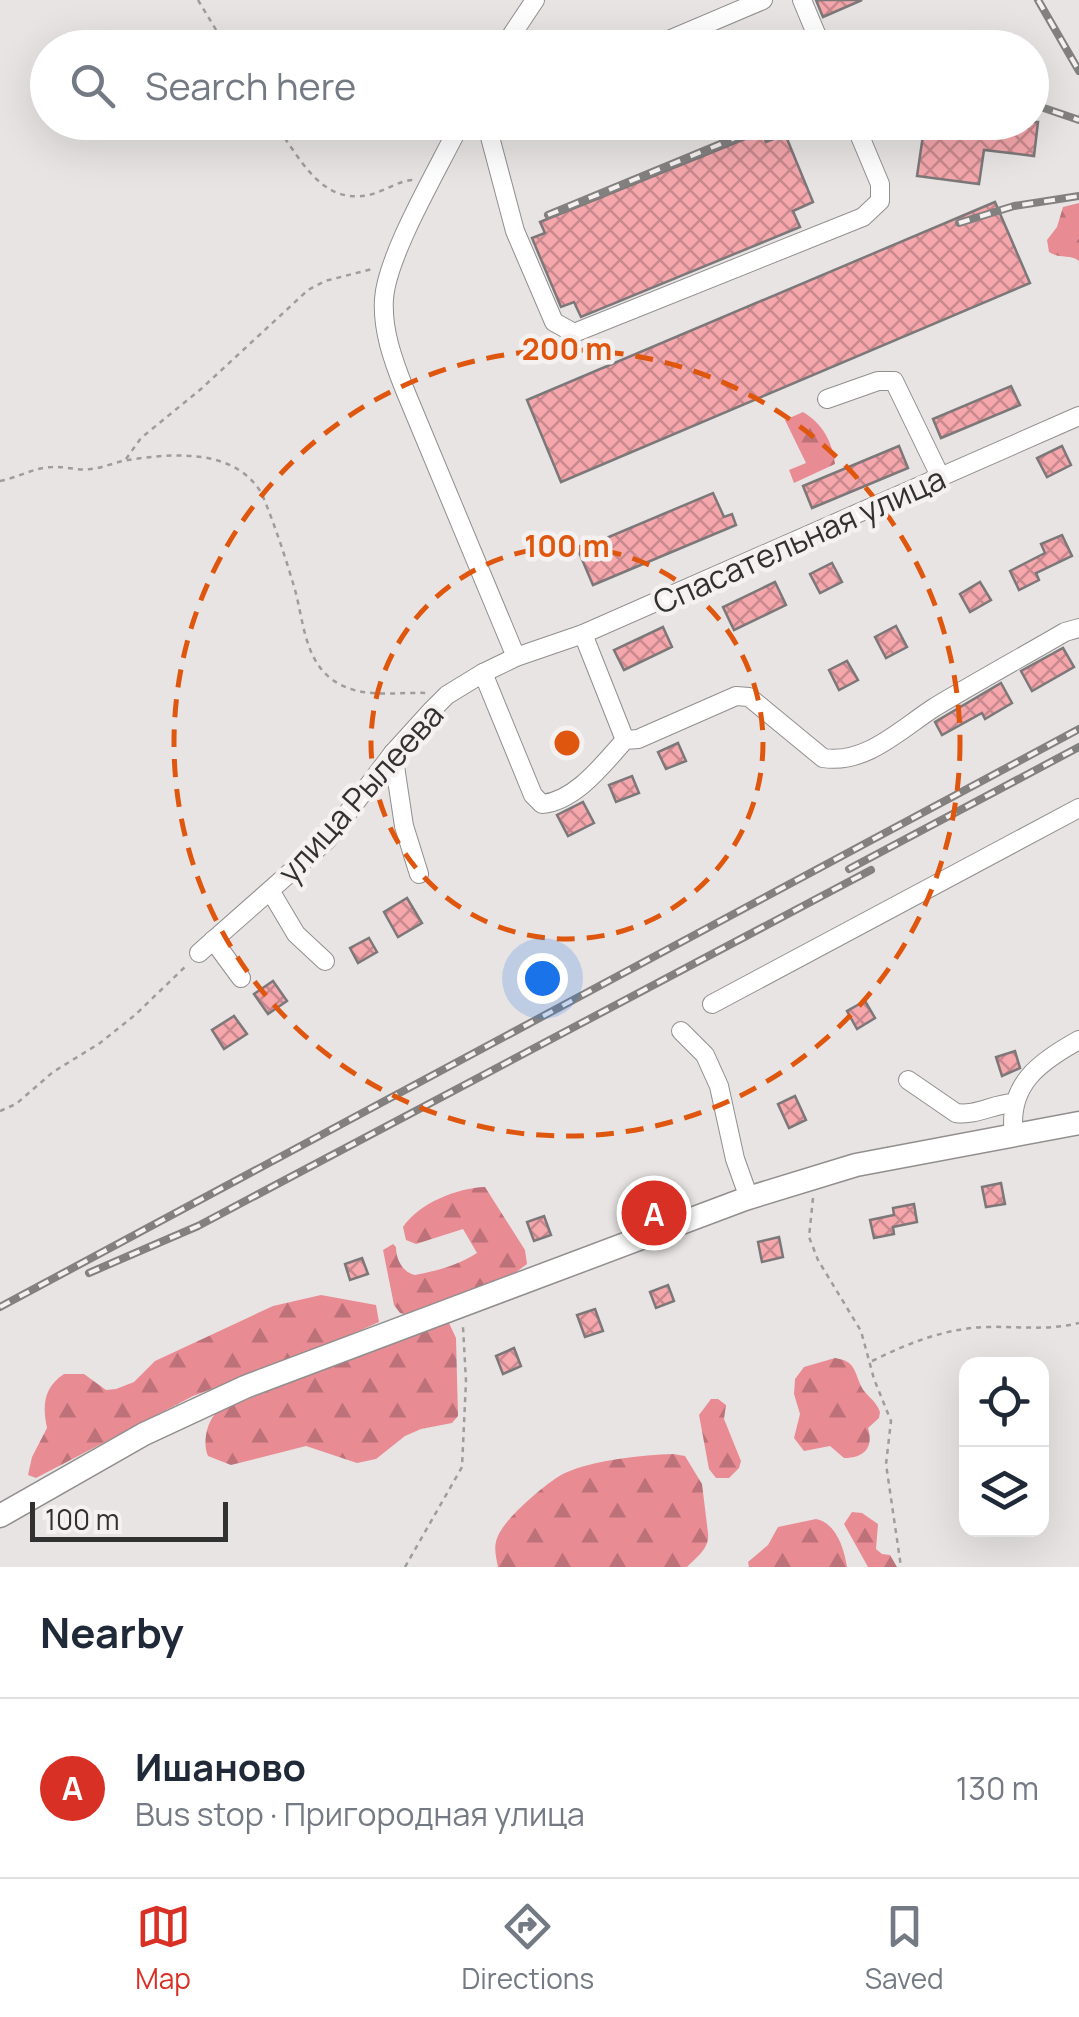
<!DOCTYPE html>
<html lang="en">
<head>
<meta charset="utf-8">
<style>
	:root { --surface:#fff; --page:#f2f2f3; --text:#1f2937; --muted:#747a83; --line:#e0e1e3; --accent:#d93025 }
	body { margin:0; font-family:Manrope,sans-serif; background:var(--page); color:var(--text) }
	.controls { position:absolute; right:30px; bottom:30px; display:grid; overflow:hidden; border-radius:20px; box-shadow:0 10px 40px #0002 }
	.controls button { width:90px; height:90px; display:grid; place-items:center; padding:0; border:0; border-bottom:2px solid var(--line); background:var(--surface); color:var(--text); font:50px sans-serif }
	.scale { position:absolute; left:30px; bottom:25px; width:198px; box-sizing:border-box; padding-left:10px; border:5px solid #323131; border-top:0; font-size:28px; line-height:35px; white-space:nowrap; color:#323131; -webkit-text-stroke:8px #f6f1f1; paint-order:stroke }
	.you { position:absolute; left:542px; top:978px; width:35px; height:35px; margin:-25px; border:8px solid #fff; border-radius:50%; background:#1a73e8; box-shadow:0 0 0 15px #1a73e833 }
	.badge { display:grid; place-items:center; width:65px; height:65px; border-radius:50%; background:var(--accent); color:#fff; font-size:32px; font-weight:700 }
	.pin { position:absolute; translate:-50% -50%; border:5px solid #fff; box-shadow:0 2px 10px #0006 }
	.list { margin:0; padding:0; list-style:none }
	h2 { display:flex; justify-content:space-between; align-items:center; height:130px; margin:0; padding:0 40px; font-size:42px }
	h2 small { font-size:32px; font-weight:400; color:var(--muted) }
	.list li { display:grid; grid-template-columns:65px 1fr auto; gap:30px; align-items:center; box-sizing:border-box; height:180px; padding:0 40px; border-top:2px solid var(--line) }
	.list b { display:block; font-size:38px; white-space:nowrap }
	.list p { margin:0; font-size:32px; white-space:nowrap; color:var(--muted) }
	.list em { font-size:32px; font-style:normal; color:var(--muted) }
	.icon { flex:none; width:55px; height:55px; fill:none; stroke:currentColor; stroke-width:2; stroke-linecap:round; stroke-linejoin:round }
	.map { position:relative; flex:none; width:1079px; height:1567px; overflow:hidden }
	.search { position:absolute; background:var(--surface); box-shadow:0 10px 40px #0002; left:30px; right:30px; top:30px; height:110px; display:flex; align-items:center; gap:25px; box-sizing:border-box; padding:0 35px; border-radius:55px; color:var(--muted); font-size:38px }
	.sheet { height:310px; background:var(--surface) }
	nav { display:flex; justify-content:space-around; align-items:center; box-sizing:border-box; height:140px; border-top:2px solid var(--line); background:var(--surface); font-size:28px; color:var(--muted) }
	nav a { display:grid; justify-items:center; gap:5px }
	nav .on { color:var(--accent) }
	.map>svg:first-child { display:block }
</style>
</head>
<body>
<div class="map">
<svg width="1079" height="1567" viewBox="0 0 1079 1567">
	<defs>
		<pattern id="forest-firs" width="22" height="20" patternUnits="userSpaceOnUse" patternTransform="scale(2.5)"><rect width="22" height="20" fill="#e98b93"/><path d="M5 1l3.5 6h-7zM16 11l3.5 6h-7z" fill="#bd7279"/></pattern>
		<pattern id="building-cross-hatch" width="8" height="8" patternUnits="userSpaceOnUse" patternTransform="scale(2.5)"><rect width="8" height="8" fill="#f5a7ac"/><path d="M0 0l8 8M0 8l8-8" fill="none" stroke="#c7898d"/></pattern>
	</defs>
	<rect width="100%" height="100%" fill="#e8e4e4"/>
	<!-- forest -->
	<g fill="url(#forest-firs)">
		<path d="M1079,203V261C1070,254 1059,259 1049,252L1047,240L1057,227L1063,207Z"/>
		<path d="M803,412C823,424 832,441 835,464L794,483L789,470L806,463L785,420Z"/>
		<path d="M485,1187L525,1250L527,1264L507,1279L409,1315L400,1313L394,1305L383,1250L393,1244L396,1247C396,1259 402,1272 415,1275C436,1271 459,1265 477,1253L463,1229L416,1244L406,1240L403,1227C419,1203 457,1188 485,1187Z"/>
		<path d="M321,1295L376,1305L379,1322L328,1345L193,1396L36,1478L28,1475L32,1457L47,1428C42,1405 44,1387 64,1374H84L106,1390L116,1389L134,1382L155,1361L273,1306Z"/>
		<path d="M443,1322L449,1323L456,1338L458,1416L452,1423L421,1429L405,1436L376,1459L357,1463L306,1446L231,1465L208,1456C202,1443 207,1420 218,1411Z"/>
		<path d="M835,1358C855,1361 854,1370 861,1386C865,1395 876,1400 880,1412L879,1418L868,1428C874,1448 864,1458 844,1458L830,1446L804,1451L794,1438L800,1414L794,1394L795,1379L804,1367Z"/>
		<path d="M711,1399H718L726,1405L724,1419L741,1461L739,1468L729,1478H716L709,1469L699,1415Z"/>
		<path d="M673,1454L685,1456L702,1484L708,1533C710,1548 697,1557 687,1567H498C496,1557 493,1546 498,1536C505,1518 548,1481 565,1473C593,1460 643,1455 673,1454Z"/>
		<path d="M852,1512L862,1513L878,1524L876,1549L882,1554L890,1555L897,1567H868L844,1524Z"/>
		<path d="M816,1519C836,1523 844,1548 847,1567H749L748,1562L768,1545L778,1527Z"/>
	</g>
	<!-- building -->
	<g fill="url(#building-cross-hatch)" stroke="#7c7879" stroke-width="2.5">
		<path d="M816,0H862L823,17Z"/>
		<path d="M925,122H1038L1034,156L984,150L979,184L917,176Z"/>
		<path d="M762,132L766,142L785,134L813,202L793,211L800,227L581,317L574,302L561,307L532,238L545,233L540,222Z"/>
		<path d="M995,202L1030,283L561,482L527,400Z"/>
		<path d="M1011,386L1020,405L941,438L933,419Z"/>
		<path d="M899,446L908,468L812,508L803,486Z"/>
		<path d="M1062,446L1071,465L1047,477L1037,458Z"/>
		<path d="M713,493L724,517L732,514L736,525L593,585L578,550Z"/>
		<path d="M1062,535L1072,556L1036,573L1039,580L1019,590L1010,571L1045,553L1041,544Z"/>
		<path d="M832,563L842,582L820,593L810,574Z"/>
		<path d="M775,582L786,605L734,630L723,607Z"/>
		<path d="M980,582L991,600L970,612L960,594Z"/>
		<path d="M896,626L907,647L886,658L875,637Z"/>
		<path d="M663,627L672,647L624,670L614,650Z"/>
		<path d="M1063,648L1074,667L1032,691L1021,671Z"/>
		<path d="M847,661L858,680L839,690L829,670Z"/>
		<path d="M1001,683L1012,703L985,719L982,713L942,735L935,722Z"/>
		<path d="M678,743L686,761L666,769L658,752Z"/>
		<path d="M632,776L639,793L616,802L609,785Z"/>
		<path d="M583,802L594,823L568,836L557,815Z"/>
		<path d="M407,898L422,923L398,937L384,912Z"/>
		<path d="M369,938L377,952L358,963L350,948Z"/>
		<path d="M273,981L287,1001L268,1014L254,994Z"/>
		<path d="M865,1001L875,1018L857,1029L847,1011Z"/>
		<path d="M234,1016L247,1034L224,1049L212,1030Z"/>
		<path d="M1015,1051L1020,1068L1002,1076L996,1057Z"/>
		<path d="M795,1096L806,1120L789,1128L778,1104Z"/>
		<path d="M1001,1183L1005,1204L986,1207L982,1187Z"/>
		<path d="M914,1204L917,1222L893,1227L894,1234L874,1238L870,1220L894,1215L893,1208Z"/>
		<path d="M544,1216L551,1235L534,1241L527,1222Z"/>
		<path d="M779,1237L783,1257L762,1262L758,1242Z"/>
		<path d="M362,1258L368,1274L350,1280L345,1264Z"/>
		<path d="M668,1285L674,1301L656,1308L650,1292Z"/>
		<path d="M595,1309L603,1331L585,1337L577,1315Z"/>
		<path d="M514,1348L521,1366L503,1374L496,1356Z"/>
	</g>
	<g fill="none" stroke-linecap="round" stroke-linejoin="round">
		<!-- minor casing -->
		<g stroke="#928e8e" stroke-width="20">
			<g id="minor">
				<path d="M802,0L822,48"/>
				<path d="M503,48L535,0"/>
				<path d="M650,48L763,0"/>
				<path d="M461,122C440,166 387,254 384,299C382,330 393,360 404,388L516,657"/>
				<path d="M486,122L515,231L554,322L574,333L863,217L880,201V184L854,122"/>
				<path d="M827,399L878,381H894L941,478"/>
				<path d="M583,634L625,740"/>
				<path d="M483,673L516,657L583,634L1079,416"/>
				<path d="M393,753L404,826L419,874"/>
				<path d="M271,892L296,934L325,961"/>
				<path d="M213,940L241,978"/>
				<path d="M199,953L327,840L393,753L432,710L447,695L483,673L533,795L542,804C576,801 604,763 625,740L638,739L736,696L749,697L823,758C866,765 902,728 935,707C978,681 1022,657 1065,632L1079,628"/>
				<path d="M712,1004L1079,808"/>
				<path d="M681,1031L705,1055L719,1086L735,1159L749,1198"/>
				<path d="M908,1080L956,1113C976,1116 993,1104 1013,1103"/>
				<path d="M1014,1135C1007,1085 1039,1062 1079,1040"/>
			</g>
		</g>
		<!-- major casing -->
		<g stroke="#928e8e" stroke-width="25">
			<path id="major" d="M0,1516L144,1434L245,1387L745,1199L856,1165L1079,1123"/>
		</g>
		<!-- path -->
		<g stroke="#9f9c9c" stroke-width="2.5" stroke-dasharray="5 5" stroke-linecap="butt">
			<path d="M198,0L227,48"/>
			<path d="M273,122C300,156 319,205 369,195C385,191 399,180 415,180"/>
			<path d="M126,459L141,438L201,389L308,290L325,281L372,269"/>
			<path d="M0,481C17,478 35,467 52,467C65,466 78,471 91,469C103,468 115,462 128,460C174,453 235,448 262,494C274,523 284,553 293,583C305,620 302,671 348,688C371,697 402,692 426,693"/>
			<path d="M0,1111L16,1104L53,1072L100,1043L135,1015L187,965"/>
			<path d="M813,1198L809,1237L818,1260L861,1331L874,1379L891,1421L886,1464L901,1567"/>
			<path d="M872,1361C909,1343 943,1329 985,1327C1017,1326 1046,1331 1079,1323"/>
			<path d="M405,1567L462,1467L466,1381L463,1327"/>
		</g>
		<!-- minor -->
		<use href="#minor" stroke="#fff" stroke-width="18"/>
		<!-- major -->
		<use href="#major" stroke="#fff" stroke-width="22"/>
		<!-- rail casing -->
		<g stroke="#838080" stroke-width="8">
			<g id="rail">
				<path d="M1038,0L1079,71"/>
				<path d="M1032,104L1079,120"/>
				<path d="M548,215L774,122"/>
				<path d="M959,223L1014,206L1079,196"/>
				<path d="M849,869L1079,747"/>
				<path d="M89,1273L198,1226L871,870"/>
				<path d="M0,1307L1079,729"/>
			</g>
		</g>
		<!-- rail -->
		<use href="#rail" stroke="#f6f1f1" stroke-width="4" stroke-dasharray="11" stroke-linecap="butt"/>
	</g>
	<!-- distance rings -->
	<g fill="none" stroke="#df570e" stroke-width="5" stroke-dasharray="18 12">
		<circle cx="567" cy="743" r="196"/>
		<circle cx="567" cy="743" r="393"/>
	</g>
	<g text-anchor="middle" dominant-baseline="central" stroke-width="9" stroke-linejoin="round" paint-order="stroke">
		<!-- street labels -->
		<g font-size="32" fill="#323131" stroke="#f6f1f1">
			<text transform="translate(799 540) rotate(-24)">Спасательная улица</text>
			<text transform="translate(360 793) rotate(-48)">улица Рылеева</text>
		</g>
	</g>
	<circle cx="567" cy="743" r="15" fill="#df570e" stroke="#f6f1f1" stroke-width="5"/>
	<g font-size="30" text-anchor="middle" font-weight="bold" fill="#df570e" stroke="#f6f1f1" stroke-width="9" stroke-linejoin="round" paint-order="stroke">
		<text x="567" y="360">200 m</text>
		<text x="567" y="557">100 m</text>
	</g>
</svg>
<div class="controls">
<button><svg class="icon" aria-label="locate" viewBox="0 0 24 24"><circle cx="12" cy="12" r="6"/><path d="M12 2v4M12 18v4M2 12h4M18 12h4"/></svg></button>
<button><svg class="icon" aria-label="layers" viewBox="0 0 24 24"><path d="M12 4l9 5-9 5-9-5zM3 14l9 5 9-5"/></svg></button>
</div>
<div class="scale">100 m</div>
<div class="you"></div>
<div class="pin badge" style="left:654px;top:1213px">A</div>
<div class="search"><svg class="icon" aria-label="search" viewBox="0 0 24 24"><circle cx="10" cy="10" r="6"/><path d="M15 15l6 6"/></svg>Search here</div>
</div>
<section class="sheet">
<h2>Nearby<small></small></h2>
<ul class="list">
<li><span class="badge">A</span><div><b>Ишаново</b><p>Bus stop · Пригородная улица</p></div><em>130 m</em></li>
</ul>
</section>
<nav>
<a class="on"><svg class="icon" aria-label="map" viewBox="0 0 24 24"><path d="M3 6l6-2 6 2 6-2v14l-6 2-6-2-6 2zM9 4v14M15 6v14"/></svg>Map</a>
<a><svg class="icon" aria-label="directions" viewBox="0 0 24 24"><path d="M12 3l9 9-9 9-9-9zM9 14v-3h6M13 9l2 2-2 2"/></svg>Directions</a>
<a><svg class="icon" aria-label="saved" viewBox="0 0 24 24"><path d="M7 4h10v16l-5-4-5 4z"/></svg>Saved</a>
</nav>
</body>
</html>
